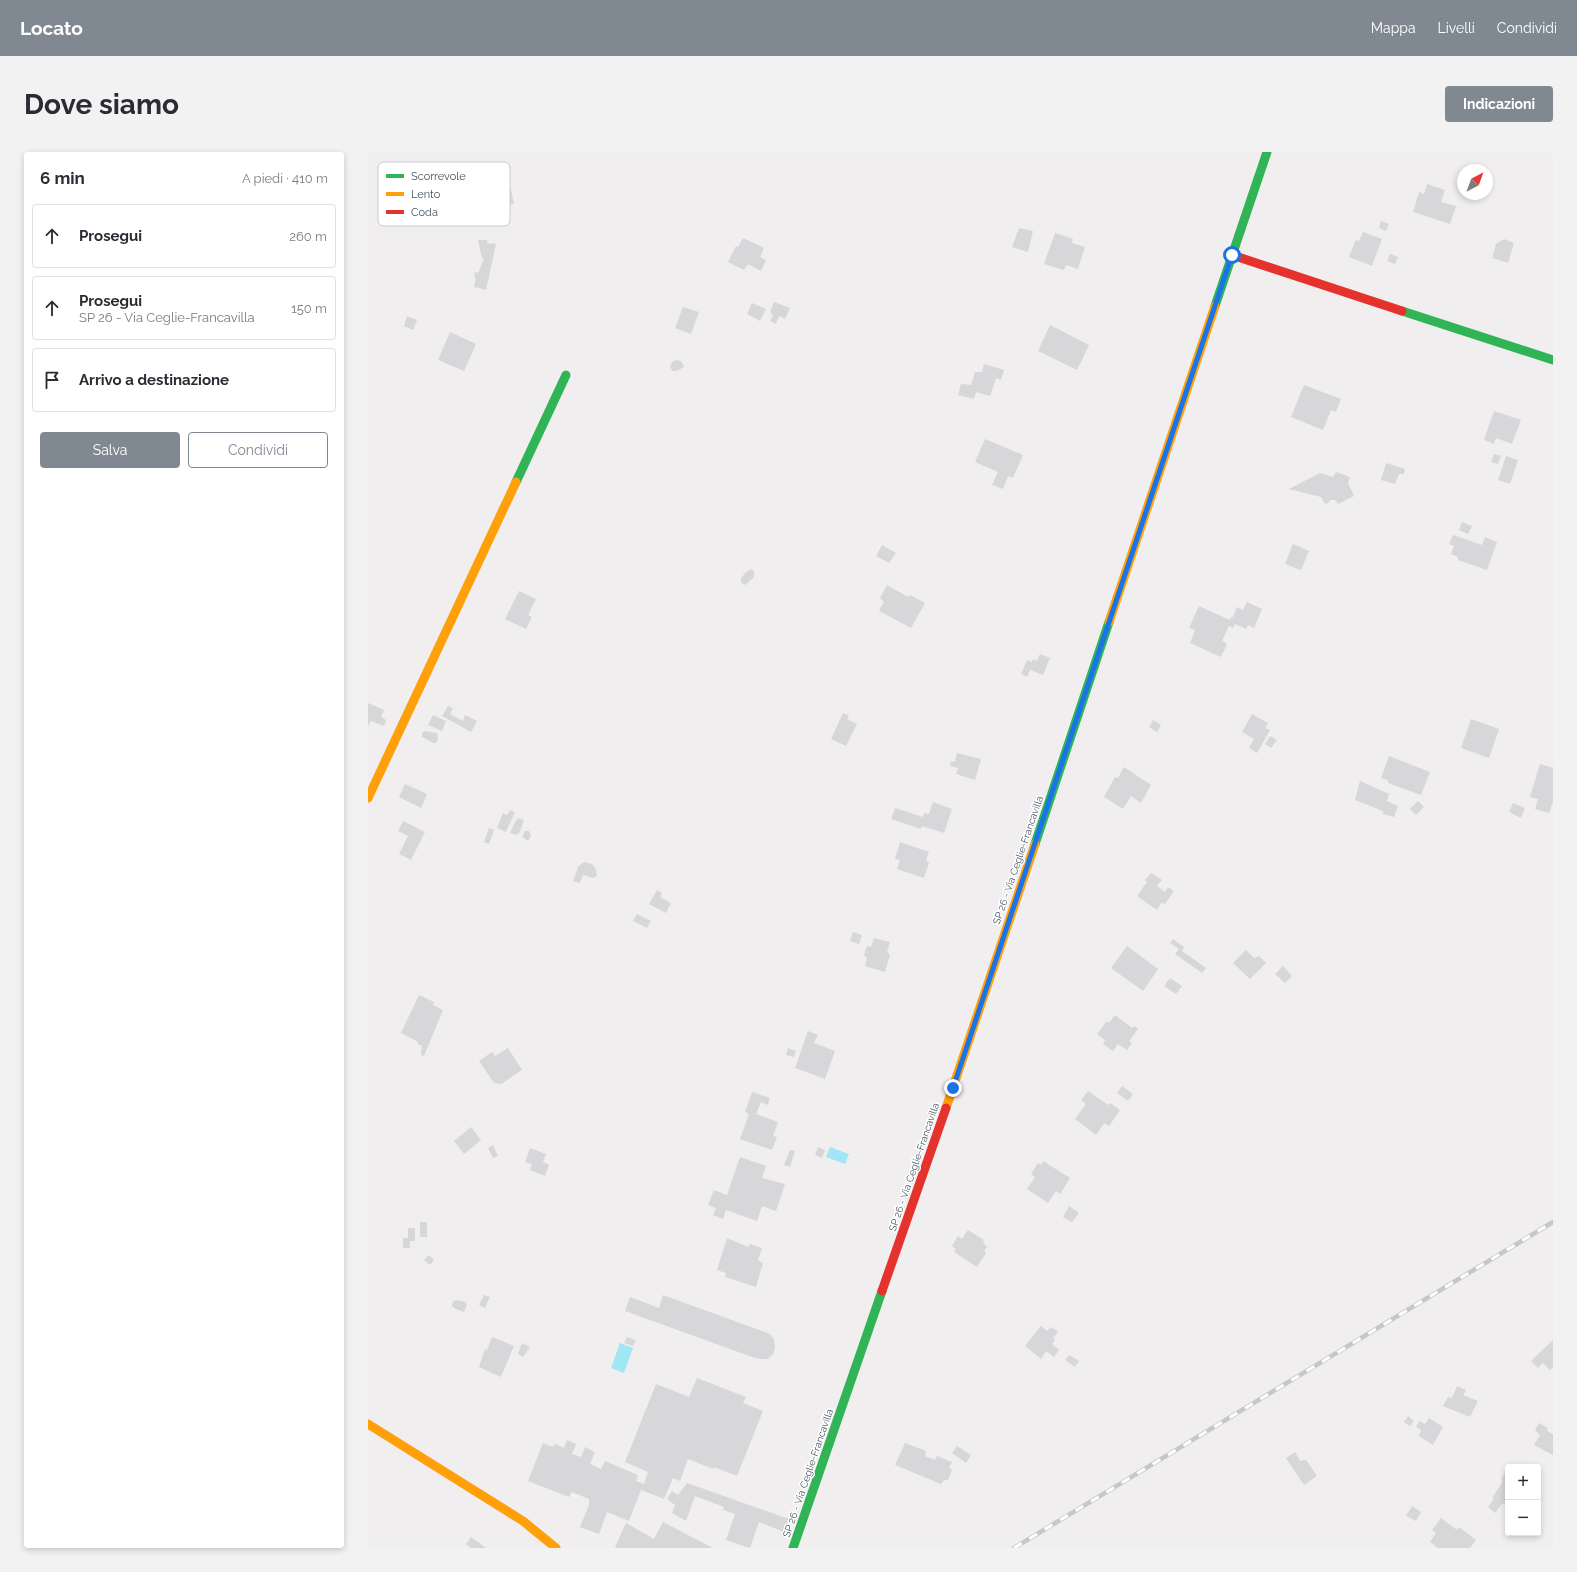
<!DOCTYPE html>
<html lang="it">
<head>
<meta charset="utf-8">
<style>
	:root { --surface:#fff; --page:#f2f2f3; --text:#2b2b33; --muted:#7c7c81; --line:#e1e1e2; --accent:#808991 }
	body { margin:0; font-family:Raleway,sans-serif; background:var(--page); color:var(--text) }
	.controls { position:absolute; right:12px; bottom:12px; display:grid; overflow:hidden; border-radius:4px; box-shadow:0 2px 6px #0003 }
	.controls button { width:36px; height:36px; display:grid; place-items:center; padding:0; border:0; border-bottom:1px solid var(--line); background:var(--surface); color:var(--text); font:20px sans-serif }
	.compass { position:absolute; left:1089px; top:12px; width:36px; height:36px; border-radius:50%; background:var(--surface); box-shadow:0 2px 6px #0003; rotate:41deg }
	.stop { position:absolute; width:12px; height:12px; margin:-9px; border:3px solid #1a73e8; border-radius:50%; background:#fff }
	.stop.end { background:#1a73e8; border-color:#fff; box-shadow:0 1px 4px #0008 }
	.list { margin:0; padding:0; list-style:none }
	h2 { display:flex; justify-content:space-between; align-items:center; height:52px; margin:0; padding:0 16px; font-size:17px }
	h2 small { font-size:13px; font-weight:400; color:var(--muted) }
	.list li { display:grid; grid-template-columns:26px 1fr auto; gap:12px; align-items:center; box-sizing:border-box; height:64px; margin:0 8px 8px; padding:0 8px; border:1px solid var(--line); border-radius:4px }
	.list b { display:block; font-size:15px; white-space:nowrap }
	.list p { margin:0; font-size:13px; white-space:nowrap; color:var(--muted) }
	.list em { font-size:13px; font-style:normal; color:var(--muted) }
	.actions { display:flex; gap:8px; padding:12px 16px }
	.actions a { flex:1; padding:9px 0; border:1px solid var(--accent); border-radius:4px; text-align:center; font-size:14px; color:var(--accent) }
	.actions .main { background:var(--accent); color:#fff }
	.icon { flex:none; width:22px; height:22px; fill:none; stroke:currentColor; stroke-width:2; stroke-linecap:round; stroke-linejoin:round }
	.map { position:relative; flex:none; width:1185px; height:1396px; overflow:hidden; border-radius:4px }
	header { display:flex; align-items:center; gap:24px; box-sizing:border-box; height:56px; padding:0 20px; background:var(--accent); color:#fff }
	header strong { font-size:19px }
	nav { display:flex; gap:22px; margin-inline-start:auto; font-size:14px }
	.intro { display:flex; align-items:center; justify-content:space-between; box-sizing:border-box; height:96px; padding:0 24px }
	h1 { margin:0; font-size:28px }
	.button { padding:10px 18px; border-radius:4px; background:var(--accent); color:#fff; font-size:14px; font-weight:700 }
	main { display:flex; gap:24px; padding:0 24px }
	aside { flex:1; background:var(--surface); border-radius:4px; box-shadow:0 2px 6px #0003 }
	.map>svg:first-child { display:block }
</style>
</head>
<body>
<header>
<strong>Locato</strong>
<nav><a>Mappa</a><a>Livelli</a><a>Condividi</a></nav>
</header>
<div class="intro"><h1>Dove siamo</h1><a class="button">Indicazioni</a></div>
<main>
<aside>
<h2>6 min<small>A piedi · 410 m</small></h2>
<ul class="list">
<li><svg class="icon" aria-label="ahead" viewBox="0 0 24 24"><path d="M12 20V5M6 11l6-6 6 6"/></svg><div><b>Prosegui</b></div><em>260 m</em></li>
<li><svg class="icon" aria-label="ahead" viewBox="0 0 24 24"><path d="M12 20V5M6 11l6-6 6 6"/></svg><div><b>Prosegui</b><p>SP 26 - Via Ceglie-Francavilla</p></div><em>150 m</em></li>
<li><svg class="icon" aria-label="arrive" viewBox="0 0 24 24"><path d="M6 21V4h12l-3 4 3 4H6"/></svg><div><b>Arrivo a destinazione</b></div></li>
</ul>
<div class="actions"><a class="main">Salva</a><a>Condividi</a></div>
</aside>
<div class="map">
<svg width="1185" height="1396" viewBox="0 0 1185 1396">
	<rect width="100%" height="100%" fill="#f0eeef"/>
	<!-- water -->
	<g fill="#a0e6f5">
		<path d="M462,995L481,1002L477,1012L458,1005Z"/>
		<path d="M252,1191L265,1196L256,1221L243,1216Z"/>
	</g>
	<!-- building -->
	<g fill="#d7d6d9">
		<path d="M1059,32L1077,38L1073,50L1088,54L1082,72L1045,60L1051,40L1056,42Z"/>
		<path d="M143,38L146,52L140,53L137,39Z"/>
		<path d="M1013,69L1021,72L1018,79L1011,76Z"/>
		<path d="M651,76L665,79L660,100L644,95Z"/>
		<path d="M995,80L1014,87L1004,114L981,105L988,88L991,89Z"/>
		<path d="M687,81L705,87L704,91L717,95L710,117L698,113L696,118L676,112Z"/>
		<path d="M375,86L396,96L392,105L398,108L393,119L380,112L376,118L360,110L368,94L370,95Z"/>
		<path d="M1136,87L1146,91L1140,111L1124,106L1128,92Z"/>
		<path d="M110,88H119V91L128,92L118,138L106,135L108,126H106L107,120L110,121L116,107L114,106Z"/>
		<path d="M1022,102L1030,105L1027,112L1019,109Z"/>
		<path d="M406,150L422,156L417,167L411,164L408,172L402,169L405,163L402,160Z"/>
		<path d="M384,151L398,157L392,169L379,162Z"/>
		<path d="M315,155L331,160L323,182L307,176Z"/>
		<path d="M39,164L49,168L45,178L36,174Z"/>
		<path d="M682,173L721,193L709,218L670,199Z"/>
		<path d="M82,180L108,192L96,219L70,208Z"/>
		<path d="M310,208L314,210L316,215L309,219H304L302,214L305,209Z"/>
		<path d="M616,212L636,218L633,228L628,226L622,244L608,240L606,247L590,243L593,232L603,233L607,220H614Z"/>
		<path d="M936,233L973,247L968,260L963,258L955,278L923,265Z"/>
		<path d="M1126,259L1153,268L1144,292L1128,286L1126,292L1116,288Z"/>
		<path d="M617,287L655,303L645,326L640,324L635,337L624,333L630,320L607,310Z"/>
		<path d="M1126,302L1133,304L1130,312L1123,310Z"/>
		<path d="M1138,304L1150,308L1142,332L1130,328Z"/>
		<path d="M1018,311L1037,317L1036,322H1031L1027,332L1013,328Z"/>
		<path d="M968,320L982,325L980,331L986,344L970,352L967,348H962L960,351L957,352L953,345L921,337L952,321L965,325Z"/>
		<path d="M1094,370L1104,374L1100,382L1091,378Z"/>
		<path d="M1085,383L1114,393L1117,385L1129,390L1119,418L1090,408V405L1083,402L1086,394L1081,392Z"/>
		<path d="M925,392L941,399L933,418L917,412Z"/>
		<path d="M514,393L528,401L521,411L508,404Z"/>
		<path d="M383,417L386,419V425L377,433L373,430V426L378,420Z"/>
		<path d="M519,433L540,445L542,443L557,451L543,476L511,459L516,450L512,446Z"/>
		<path d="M151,439L168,447L160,463L164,465L158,477L137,467Z"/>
		<path d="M879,450L894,457L886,476L880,473L878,477L867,472L865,476L861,474L854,489L859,492L853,505L822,491L827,478L821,476L831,454L862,468L863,465H865L869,455L875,458Z"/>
		<path d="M672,502L682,506L675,523L662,518L659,525L653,522L659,508L664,510L665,507L669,509Z"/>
		<path d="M0,551L16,558L13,565L18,568L16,574L3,569L0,574Z"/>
		<path d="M80,554L85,556L82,562L95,569L97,563L109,569L103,580L74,564Z"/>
		<path d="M475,561L481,564L479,567L489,572L478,594L463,587Z"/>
		<path d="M884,562L900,571L897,576L902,578L889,601L881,596L886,587L874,580Z"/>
		<path d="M65,563L78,569L74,579L60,573Z"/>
		<path d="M1103,567L1131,577L1121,606L1093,596Z"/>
		<path d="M785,568L793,573L789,580L781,575Z"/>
		<path d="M57,579L69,581L70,587L68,591H65L54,585V581Z"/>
		<path d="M902,584L909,588L903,596L897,592Z"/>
		<path d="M589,601L613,607L607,628L588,622L590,616L582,614L583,609L587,610Z"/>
		<path d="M1021,604L1062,620L1053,643L1020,631V628L1013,626Z"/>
		<path d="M1172,612L1185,616V649L1181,661L1167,657L1170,647L1162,645Z"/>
		<path d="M756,615L783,633L773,651L763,644L755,657L736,645L747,625L750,626Z"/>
		<path d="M992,629L1021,642L1019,649L1030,654L1026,665L1015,662V659L987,648Z"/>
		<path d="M37,632L59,642L53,656L31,645Z"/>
		<path d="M1050,649L1056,655L1048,663L1042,657Z"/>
		<path d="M565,650L584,657L576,681L554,674L553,677L523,667L527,656L555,665L556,661L561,662Z"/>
		<path d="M1145,651L1157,656L1153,666L1141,660Z"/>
		<path d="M142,658L147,660L138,680L129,676L135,661L139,663Z"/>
		<path d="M150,666L156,668L152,680L149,683L142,681L146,672Z"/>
		<path d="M35,669L57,680L43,708L31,702L40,684L30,679Z"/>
		<path d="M121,676L126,678L121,692L116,690Z"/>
		<path d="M157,679H161L163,684L160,689L154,685Z"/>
		<path d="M532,690L561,700L558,708L561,711L556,726L529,717L532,708L527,707Z"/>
		<path d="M216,710L224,712L228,717L229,724L225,726L215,723L212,731L205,729L210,715Z"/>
		<path d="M783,721L794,728L789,734L797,740L800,735L806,739L797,752L793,751L789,758L769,744L779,730L777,728Z"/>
		<path d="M289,738L294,741L292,745L303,751L298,761L281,752Z"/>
		<path d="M269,762L283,769L279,776L265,769Z"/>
		<path d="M485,780L494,783L491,792L482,789Z"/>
		<path d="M506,786L522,790L519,800L522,803L517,820L497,814L499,806L496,803L499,794L503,795Z"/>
		<path d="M805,787L816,795L814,799L838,816L834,821L807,802L811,797L802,791Z"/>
		<path d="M759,794L790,817L775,839L743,816Z"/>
		<path d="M878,798L886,806L891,804L898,811L882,827L865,811Z"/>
		<path d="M915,814L924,824L917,831L907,822Z"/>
		<path d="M802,826L814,834L808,842L796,834Z"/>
		<path d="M51,843L66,850L65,853L75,858L56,904L53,903L54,894L50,892V890L33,881Z"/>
		<path d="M747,863L764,876L766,874L770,877L761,889L764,891L759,898L750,892L745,899L735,892L737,888L729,882L739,869L741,871Z"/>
		<path d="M440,879L450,883L446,891L467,899L457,927L427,916Z"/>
		<path d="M140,896L154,918L133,932L126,931L111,909L124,900L127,904Z"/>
		<path d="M420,896L428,899L426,905L418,903Z"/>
		<path d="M754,934L765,942L760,949L749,941Z"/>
		<path d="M720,939L740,953L742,951L752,958L741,974L736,971L728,983L707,967L718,952L713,948Z"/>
		<path d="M384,940L402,946L400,953L393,950L388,962L410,970L405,984L409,985L404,998L372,987L381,962L377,960Z"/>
		<path d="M103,975L113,988L96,1002L86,989Z"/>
		<path d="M125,993L130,1004L125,1006L120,996Z"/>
		<path d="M450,995L457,998L454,1006L447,1003Z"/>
		<path d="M162,996L178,1002L175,1010L181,1013L177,1024L162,1018L164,1012L157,1010Z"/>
		<path d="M422,998L427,999L422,1015L416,1013Z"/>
		<path d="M372,1005L398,1014L394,1026L417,1032L408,1059L394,1054L389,1069L358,1058L355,1067L345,1063L348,1056L340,1053L346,1038L359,1043Z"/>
		<path d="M675,1009L702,1026L692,1042L688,1039L680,1051L659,1037L667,1025L663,1022L670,1011L673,1013Z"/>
		<path d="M701,1054L711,1061L704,1070L695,1065Z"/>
		<rect x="52" y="1070" width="7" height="15"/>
		<path d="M40,1076H47V1089H42V1096H35V1086H40Z"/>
		<path d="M600,1078L616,1088L615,1090L619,1095L616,1099L618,1101L609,1115L586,1100L588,1097L584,1094L590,1084L594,1087Z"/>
		<path d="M359,1086L380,1095L382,1092L394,1096L390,1108L395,1111L388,1135L357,1125L358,1121L349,1118Z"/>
		<path d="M61,1103L66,1108L62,1113L56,1108Z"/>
		<path d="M116,1143L122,1145L117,1156L111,1153Z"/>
		<path d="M295,1143L402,1182L406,1187L407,1196L405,1202L400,1207H394L387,1206L257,1159L262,1145L291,1156Z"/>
		<path d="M90,1148L97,1150L99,1153L96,1160L88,1157L84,1154L85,1149Z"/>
		<path d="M673,1174L679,1179L683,1175L690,1180L685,1186L687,1188L684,1192L691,1198L686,1205L678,1199L673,1207L657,1194Z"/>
		<path d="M124,1185L146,1194L133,1225L111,1215L117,1197L119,1198Z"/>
		<path d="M259,1185L268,1188L265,1194L256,1191Z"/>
		<path d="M1185,1188V1215L1182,1218L1175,1211L1170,1216L1163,1209Z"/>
		<path d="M154,1191L162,1195L155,1205L150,1202Z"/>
		<path d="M701,1203L711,1209L707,1215L697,1208Z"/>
		<path d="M329,1226L378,1245L375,1251L395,1259L369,1324L346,1315L345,1317L320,1307L312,1329L305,1326L296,1347L273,1338L261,1369L239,1360L231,1382L212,1375L221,1353V1347L204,1340L201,1345L160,1329L175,1291L185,1295L187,1292L196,1296L199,1288L208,1292L204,1302L213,1305L217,1295L227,1300L222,1312L233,1317L237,1309L270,1323L268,1329L276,1332L280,1320L257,1310L288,1232L321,1245Z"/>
		<path d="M1089,1234L1098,1238L1095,1243L1110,1249L1102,1265L1075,1254L1080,1245L1084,1246Z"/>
		<path d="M1040,1264L1046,1269L1042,1274L1036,1270Z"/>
		<path d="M1061,1266L1075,1275L1065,1293L1051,1284L1053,1278L1048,1275L1051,1269L1057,1272Z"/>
		<path d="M1171,1271L1180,1276L1179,1279L1185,1282V1303L1166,1293L1172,1283L1167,1278Z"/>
		<path d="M537,1291L558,1299L557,1304L567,1308L569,1304L584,1310L581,1316L584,1318L580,1328H576L573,1332L527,1313Z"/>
		<path d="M589,1294L603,1303L598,1311L584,1301Z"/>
		<path d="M927,1300L932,1309L938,1308L949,1324L936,1333L918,1306Z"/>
		<path d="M1137,1321L1140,1322V1354L1135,1351L1127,1361L1120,1355L1126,1347L1124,1346L1135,1329L1133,1328Z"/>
		<path d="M319,1331L421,1367L416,1380L391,1370L382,1396L358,1388L367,1362L355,1358L356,1355L327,1344L318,1369L304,1361L307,1353L299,1347L304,1339L310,1343Z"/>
		<path d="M1044,1354L1053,1360L1048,1369L1038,1364Z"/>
		<path d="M1073,1366L1089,1378L1091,1375L1108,1388L1102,1396H1070L1062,1390L1068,1381L1064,1378Z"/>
		<path d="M295,1370L345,1396H249L247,1395L258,1371L286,1387Z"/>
		<path d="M103,1385L118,1396H103L98,1392Z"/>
	</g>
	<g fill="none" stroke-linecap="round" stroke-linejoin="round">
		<!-- fast -->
		<g stroke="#30b455" stroke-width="9">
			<path d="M847,154L899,0"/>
			<path d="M1034,159L1185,208"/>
			<path d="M148,330L198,223"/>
			<path d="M667,692L741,470"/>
			<path d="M425,1396L514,1139"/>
		</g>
		<!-- slow -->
		<g stroke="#ff9f0a" stroke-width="9">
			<path d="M741,470L847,154"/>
			<path d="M0,646L148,330"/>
			<path d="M578,956L667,692"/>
			<path d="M0,1272L155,1369L188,1396"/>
		</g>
		<!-- jam -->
		<g stroke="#e5322d" stroke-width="9">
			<path d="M864,103L1034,159"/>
			<path d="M514,1139L578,956"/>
		</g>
		<!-- rail casing -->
		<g stroke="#c5c7c9" stroke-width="4.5">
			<path id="rail" d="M646,1396L1185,1070"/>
		</g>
		<!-- rail -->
		<use href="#rail" stroke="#fff" stroke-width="3" stroke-dasharray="9" stroke-linecap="butt"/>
	</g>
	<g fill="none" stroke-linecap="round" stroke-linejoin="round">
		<!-- route -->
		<path stroke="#1a73e8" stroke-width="5" d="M585,936L864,103"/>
	</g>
	<g text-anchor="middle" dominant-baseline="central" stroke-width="3" stroke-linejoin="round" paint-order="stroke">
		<!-- street labels -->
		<g font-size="10" fill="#44525e" stroke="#fff">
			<text transform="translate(650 708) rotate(-71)">SP 26 - Via Ceglie-Francavilla</text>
			<text transform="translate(546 1015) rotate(-71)">SP 26 - Via Ceglie-Francavilla</text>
			<text transform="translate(440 1321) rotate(-71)">SP 26 - Via Ceglie-Francavilla</text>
		</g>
	</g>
	<!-- legend -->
	<rect x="10" y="10" width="132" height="64" rx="6" fill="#fff" stroke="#c7cbcf" stroke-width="1"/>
	<rect x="18" y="22" width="18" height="4" fill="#30b455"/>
	<rect x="18" y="40" width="18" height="4" fill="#ff9f0a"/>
	<rect x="18" y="58" width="18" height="4" fill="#e5322d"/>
	<g font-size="11" fill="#44525e">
		<text x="43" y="28">Scorrevole</text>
		<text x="43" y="46">Lento</text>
		<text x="43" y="64">Coda</text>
	</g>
</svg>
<div class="controls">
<button>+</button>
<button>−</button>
</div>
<svg class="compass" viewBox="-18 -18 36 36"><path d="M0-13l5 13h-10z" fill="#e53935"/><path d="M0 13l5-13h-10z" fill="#7c7c81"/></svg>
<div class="stop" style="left:864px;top:103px"></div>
<div class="stop end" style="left:585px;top:936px"></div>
</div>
</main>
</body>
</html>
